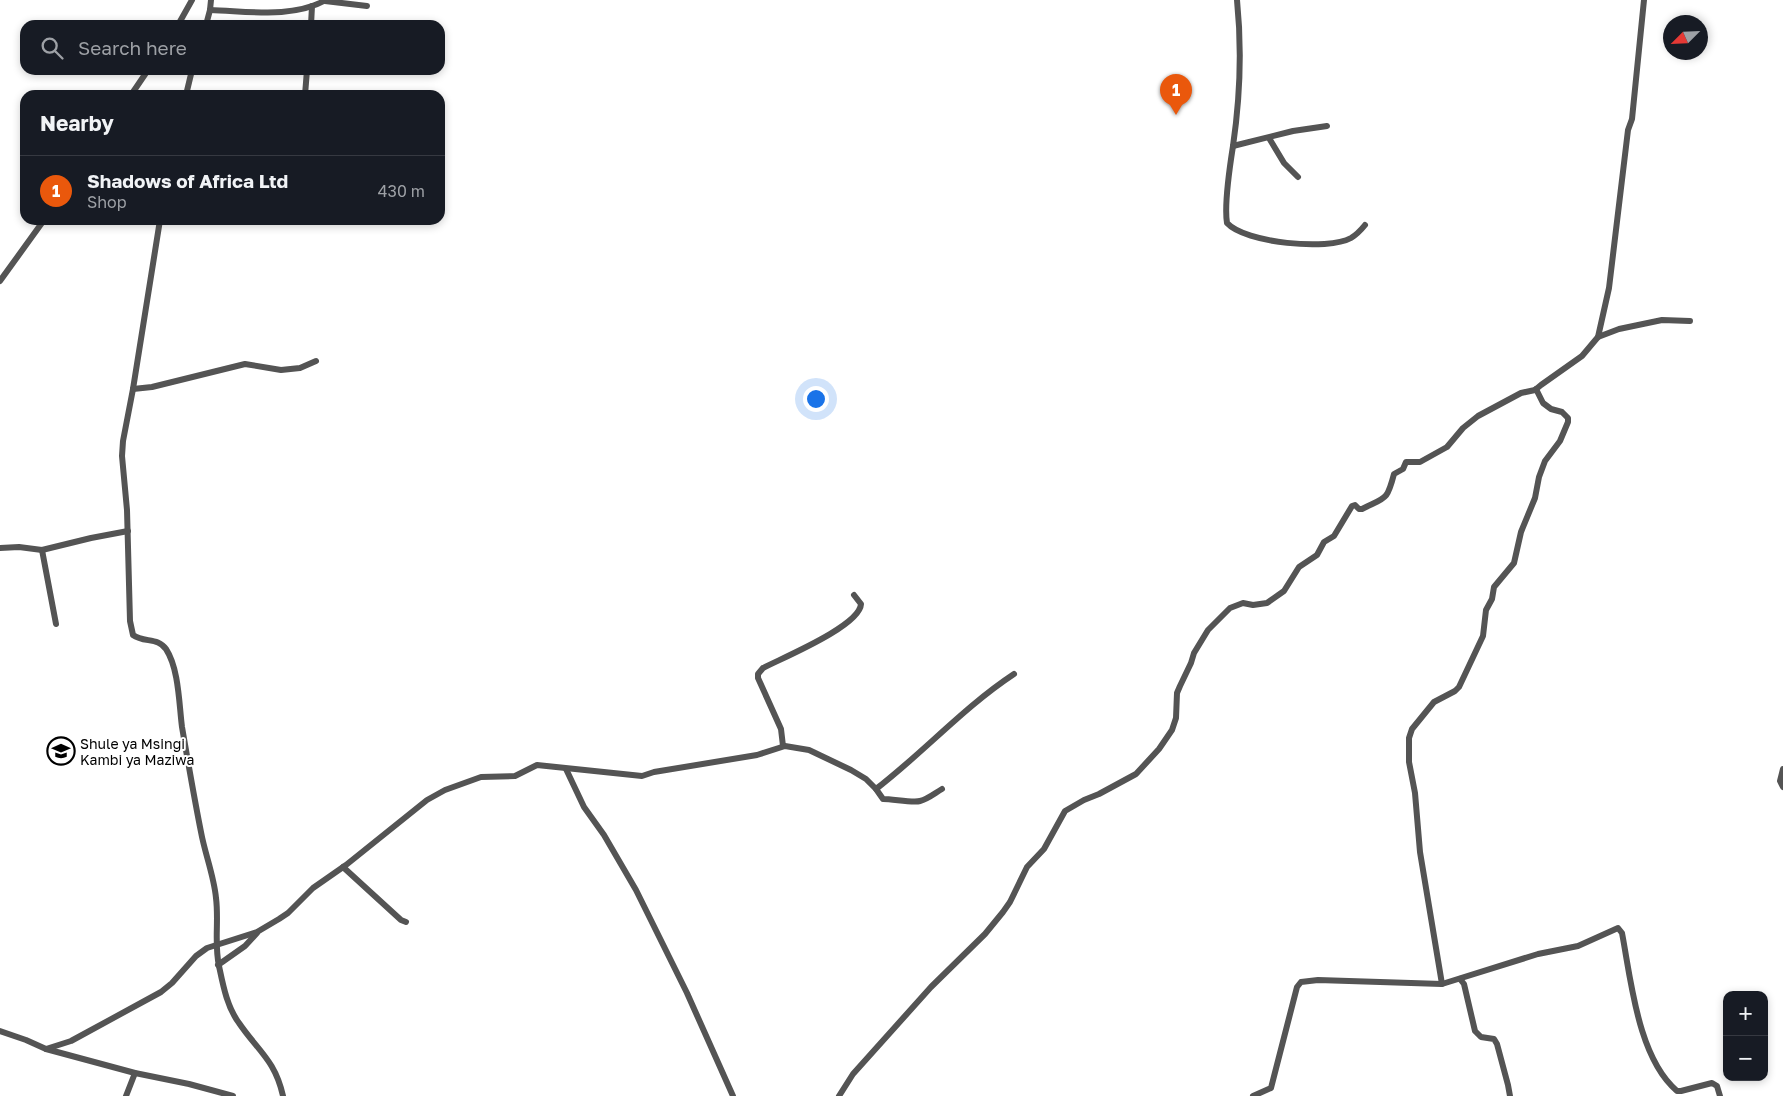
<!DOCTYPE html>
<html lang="en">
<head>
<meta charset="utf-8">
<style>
	:root { --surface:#171b24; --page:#20242c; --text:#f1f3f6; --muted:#9ea1a6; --line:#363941; --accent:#ea580c }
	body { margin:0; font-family:"Golos Text",sans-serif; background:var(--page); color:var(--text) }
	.controls { position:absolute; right:15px; bottom:15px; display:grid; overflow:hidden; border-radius:10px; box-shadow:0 2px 8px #0003 }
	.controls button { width:45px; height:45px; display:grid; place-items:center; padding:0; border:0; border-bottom:1px solid var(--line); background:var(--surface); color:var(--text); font:25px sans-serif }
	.compass { position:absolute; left:1663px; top:15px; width:45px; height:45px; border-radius:50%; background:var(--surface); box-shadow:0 2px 8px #0003; rotate:246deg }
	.you { position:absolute; left:815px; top:398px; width:18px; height:18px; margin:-12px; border:4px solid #fff; border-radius:50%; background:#1a73e8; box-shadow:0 0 0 8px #1a73e833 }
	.badge { display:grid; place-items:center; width:32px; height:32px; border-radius:50%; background:var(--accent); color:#fff; font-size:16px; font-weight:700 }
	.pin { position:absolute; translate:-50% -41px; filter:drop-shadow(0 1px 2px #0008) }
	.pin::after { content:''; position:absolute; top:26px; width:18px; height:15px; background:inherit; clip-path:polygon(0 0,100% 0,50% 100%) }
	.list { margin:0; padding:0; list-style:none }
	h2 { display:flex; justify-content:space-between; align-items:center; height:65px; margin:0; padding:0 20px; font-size:21px }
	h2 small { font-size:16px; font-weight:400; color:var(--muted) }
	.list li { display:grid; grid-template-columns:32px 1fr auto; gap:15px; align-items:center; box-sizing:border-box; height:70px; padding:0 20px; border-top:1px solid var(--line) }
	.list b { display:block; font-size:19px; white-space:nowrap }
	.list p { margin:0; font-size:16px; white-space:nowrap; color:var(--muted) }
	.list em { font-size:16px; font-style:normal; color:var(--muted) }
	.icon { flex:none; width:28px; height:28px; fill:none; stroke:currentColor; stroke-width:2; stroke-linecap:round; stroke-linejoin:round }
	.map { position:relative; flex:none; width:1783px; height:1096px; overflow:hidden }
	.search { position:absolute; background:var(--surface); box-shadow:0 2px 8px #0003; left:20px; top:20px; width:425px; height:55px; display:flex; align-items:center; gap:12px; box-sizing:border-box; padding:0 18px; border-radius:15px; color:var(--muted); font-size:19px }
	.panel { position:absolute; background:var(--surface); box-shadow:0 2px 8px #0003; left:20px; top:90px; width:425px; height:135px; border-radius:15px }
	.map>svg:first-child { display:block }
</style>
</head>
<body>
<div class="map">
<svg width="1783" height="1096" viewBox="0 0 1783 1096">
	<rect width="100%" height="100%" fill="#fff"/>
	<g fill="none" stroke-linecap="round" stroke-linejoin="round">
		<!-- minor -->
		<g stroke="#545454" stroke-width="6">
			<path d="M1237,0C1242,49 1240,98 1233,146C1230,165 1224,205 1227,223C1245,243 1328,251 1351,238C1356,235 1361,230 1365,225"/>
			<path d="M325,1L367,6"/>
			<path d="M210,10C248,11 292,19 326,0"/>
			<path d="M178,25L192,0"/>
			<path d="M206,25L210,10L211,0"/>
			<path d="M311,25L312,6"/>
			<path d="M131,95L148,70"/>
			<path d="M186,95L192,70"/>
			<path d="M305,95L307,70"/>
			<path d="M1269,138L1284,163L1298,177"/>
			<path d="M1233,146L1293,131L1327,126"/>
			<path d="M160,220L133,389L123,441L122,456L127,510L130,621L133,635C144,643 158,637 166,649C179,669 179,704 182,727C188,762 194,797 201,832C205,854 214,876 216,898C219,921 214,944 219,966C223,985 227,1007 239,1023C258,1051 275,1060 283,1096"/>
			<path d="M0,281L44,220"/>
			<path d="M1598,337L1619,329L1662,320L1690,321"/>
			<path d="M133,389L152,387L245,364L281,370L300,368L316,361"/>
			<path d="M0,548L19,547L42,550L91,538L128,531"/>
			<path d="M42,550L56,624"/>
			<path d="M783,746L781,729L758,678V674L763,668C782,658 860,626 861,604L854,595"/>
			<path d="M566,769L584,807L604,835L636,890L687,993L733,1096"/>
			<path d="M1783,769L1780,781L1783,787"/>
			<path d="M876,789C924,752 964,707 1014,674"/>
			<path d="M343,867L401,920L406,922"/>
			<path d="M218,965L245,946L257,933"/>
			<path d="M1460,979L1464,984L1475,1031L1481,1037L1494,1039L1497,1044L1508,1085L1510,1096"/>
			<path d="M1442,984L1420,852L1415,793L1409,762V738L1412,729L1434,702L1455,691L1459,687L1483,636L1486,610L1492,599L1494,587L1514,563L1521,532L1535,498L1539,477L1545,461L1560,441L1568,422V418L1562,412L1551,409L1543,403L1536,389"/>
			<path d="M0,1031L26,1040L46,1049L135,1073L189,1084L233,1096"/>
			<path d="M46,1049L71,1041L161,992L172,983L196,956L207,948L257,932L279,919L288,913L313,888L346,865L427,800L445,790L481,777L515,776L537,765L642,776L654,772L757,755L785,746L809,750L851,770L866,779L876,789L883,799C893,799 913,803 920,801C928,799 935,793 942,789"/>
			<path d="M126,1096L135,1073"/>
			<path d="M839,1096L853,1074L931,987L985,934L1003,912L1010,902L1027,867L1044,849L1065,811L1084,800L1099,794L1136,774L1159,749L1172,730L1176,718L1177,693L1180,686L1191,663L1194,653L1208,630L1230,608L1243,603L1253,605L1267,603L1284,591L1299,567L1317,555L1324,542L1334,536L1352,506L1355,505L1359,509H1362C1386,497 1387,501 1394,474L1403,469L1406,462H1420L1447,447L1463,428L1478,416L1521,393L1535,390L1541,385L1582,356L1598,337L1609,288L1628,130L1632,119L1644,0"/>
			<path d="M1253,1096L1271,1088L1297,987L1301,982L1318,980L1442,984L1538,954L1578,946L1618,928L1622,933C1631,980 1638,1058 1677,1091H1681L1712,1083L1717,1086L1720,1096"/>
		</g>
	</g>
	<!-- icons -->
	<defs>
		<g id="school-ring" transform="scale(1.4375)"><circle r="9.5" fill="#fff" stroke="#000" stroke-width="1.5"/><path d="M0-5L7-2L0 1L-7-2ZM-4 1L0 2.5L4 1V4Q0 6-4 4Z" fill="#000"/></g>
	</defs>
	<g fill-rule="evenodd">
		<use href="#school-ring" x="61" y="751"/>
	</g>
	<g text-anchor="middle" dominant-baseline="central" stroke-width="4" stroke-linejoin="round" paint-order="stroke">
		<!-- poi labels -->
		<g font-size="14" fill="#000" stroke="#fff" text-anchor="start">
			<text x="80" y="743">Shule ya Msingi<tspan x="80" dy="16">Kambi ya Maziwa</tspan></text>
		</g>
	</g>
</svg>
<div class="controls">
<button>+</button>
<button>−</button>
</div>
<svg class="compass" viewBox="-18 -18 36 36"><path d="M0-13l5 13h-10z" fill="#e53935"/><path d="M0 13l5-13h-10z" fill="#9ea1a6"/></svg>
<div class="you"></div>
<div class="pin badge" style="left:1176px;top:115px">1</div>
<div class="search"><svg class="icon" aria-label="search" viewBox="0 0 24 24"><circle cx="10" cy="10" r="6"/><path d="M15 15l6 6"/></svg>Search here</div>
<section class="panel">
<h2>Nearby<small></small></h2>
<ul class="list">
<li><span class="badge">1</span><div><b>Shadows of Africa Ltd</b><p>Shop</p></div><em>430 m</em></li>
</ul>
</section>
</div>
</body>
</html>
